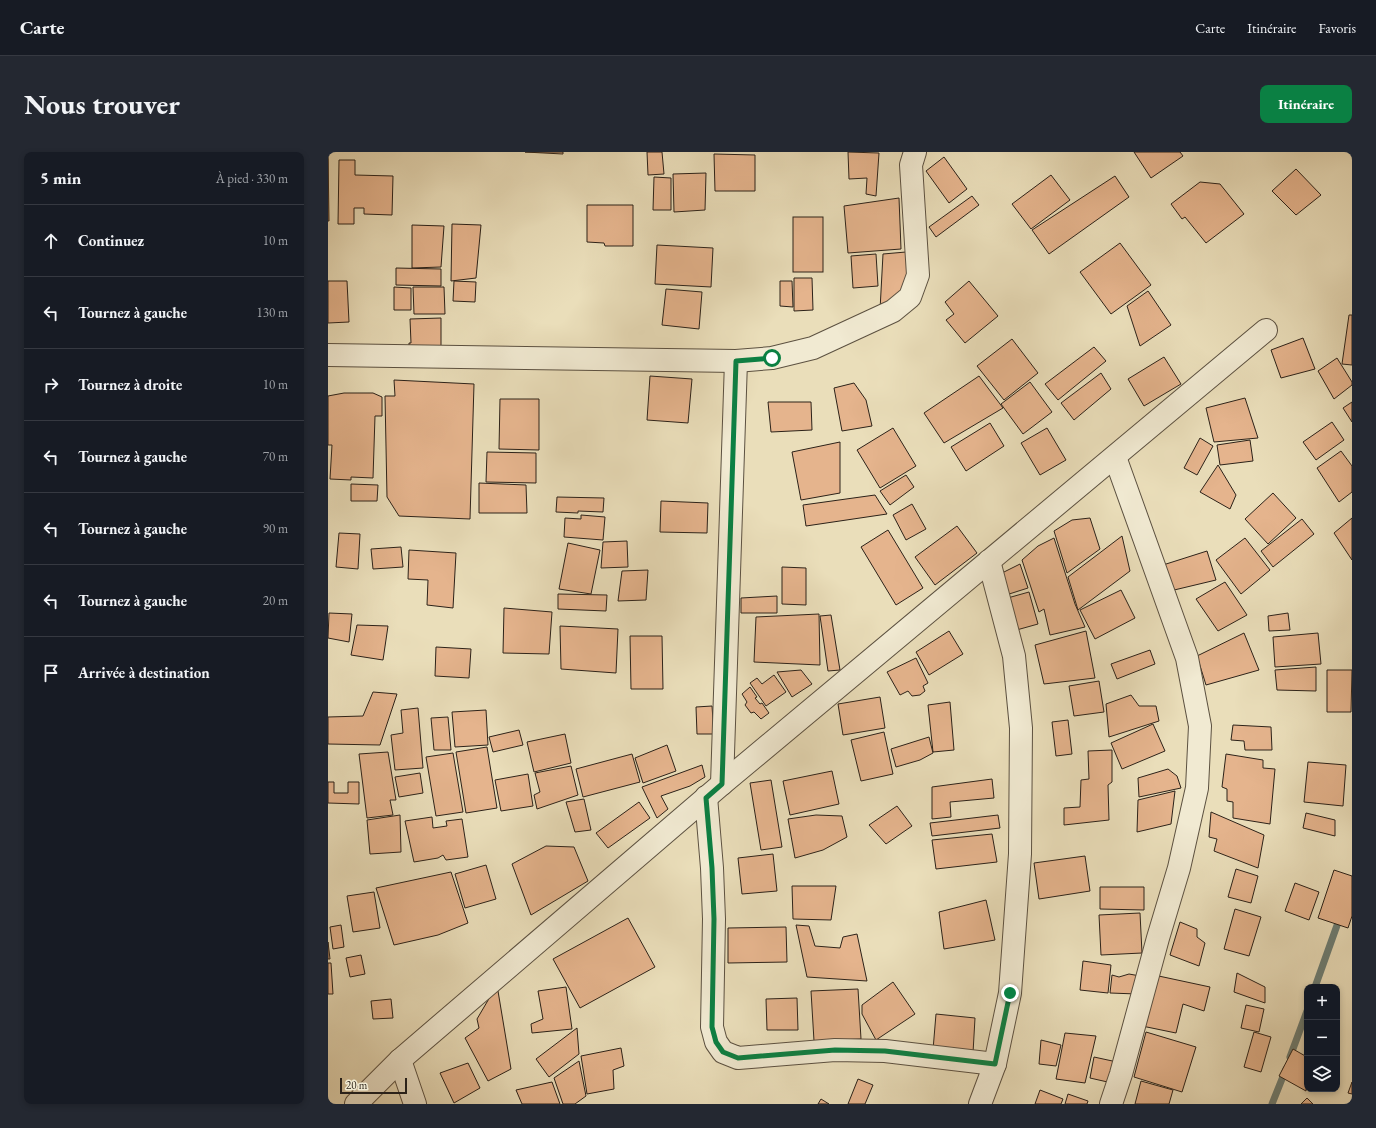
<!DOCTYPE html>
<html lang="fr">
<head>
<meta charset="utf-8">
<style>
	:root { --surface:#171b24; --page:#242831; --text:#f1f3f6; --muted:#9ea1a6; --line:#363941; --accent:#0b8043 }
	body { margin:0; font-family:"EB Garamond",serif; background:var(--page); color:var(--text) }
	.controls { position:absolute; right:12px; bottom:12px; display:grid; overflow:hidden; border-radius:8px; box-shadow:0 2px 6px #0003 }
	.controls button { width:36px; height:36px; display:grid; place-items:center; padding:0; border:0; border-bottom:1px solid var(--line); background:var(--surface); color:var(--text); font:20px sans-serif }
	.scale { position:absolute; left:12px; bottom:10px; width:67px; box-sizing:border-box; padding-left:4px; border:2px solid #2c2219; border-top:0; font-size:11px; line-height:14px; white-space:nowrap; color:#2c2219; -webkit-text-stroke:3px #f1ead2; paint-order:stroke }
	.stop { position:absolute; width:12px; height:12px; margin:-9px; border:3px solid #0b8043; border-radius:50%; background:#fff }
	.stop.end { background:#0b8043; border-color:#fff; box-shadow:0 1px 4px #0008 }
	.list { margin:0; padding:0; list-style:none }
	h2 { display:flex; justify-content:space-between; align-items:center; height:52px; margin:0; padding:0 16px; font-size:17px }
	h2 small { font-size:13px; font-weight:400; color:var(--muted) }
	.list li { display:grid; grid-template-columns:26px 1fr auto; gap:12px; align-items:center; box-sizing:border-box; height:72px; padding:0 16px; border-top:1px solid var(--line) }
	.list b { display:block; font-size:15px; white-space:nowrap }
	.list em { font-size:13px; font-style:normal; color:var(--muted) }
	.icon { flex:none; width:22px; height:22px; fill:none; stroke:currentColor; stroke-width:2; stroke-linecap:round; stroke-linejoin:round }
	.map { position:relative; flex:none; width:1024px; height:952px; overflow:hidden; border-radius:8px }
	header { display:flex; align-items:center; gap:24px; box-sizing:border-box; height:56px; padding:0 20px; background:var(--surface); border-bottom:1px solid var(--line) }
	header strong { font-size:19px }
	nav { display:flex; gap:22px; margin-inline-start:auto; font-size:14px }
	.intro { display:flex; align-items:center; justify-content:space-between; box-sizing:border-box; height:96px; padding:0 24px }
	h1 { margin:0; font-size:28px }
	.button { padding:10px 18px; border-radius:8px; background:var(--accent); color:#fff; font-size:14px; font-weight:700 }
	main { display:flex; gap:24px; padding:0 24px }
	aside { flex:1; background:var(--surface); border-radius:8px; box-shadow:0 2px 6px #0003 }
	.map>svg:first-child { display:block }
</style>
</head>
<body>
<header>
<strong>Carte</strong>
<nav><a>Carte</a><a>Itinéraire</a><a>Favoris</a></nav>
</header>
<div class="intro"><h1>Nous trouver</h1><a class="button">Itinéraire</a></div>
<main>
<aside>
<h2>5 min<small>À pied · 330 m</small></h2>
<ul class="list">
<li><svg class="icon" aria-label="ahead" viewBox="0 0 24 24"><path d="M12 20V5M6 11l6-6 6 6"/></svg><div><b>Continuez</b></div><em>10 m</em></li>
<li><svg class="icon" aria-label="left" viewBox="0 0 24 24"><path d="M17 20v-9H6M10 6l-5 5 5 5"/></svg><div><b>Tournez à gauche</b></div><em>130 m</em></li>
<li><svg class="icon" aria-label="right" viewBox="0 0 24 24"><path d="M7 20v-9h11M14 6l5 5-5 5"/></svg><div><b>Tournez à droite</b></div><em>10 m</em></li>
<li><svg class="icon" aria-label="left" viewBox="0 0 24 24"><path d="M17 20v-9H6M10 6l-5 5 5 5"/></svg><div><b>Tournez à gauche</b></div><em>70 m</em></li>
<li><svg class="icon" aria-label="left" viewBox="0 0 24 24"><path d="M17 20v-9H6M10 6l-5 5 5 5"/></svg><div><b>Tournez à gauche</b></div><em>90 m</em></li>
<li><svg class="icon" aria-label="left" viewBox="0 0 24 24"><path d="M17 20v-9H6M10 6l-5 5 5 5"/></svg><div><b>Tournez à gauche</b></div><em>20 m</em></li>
<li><svg class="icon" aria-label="arrive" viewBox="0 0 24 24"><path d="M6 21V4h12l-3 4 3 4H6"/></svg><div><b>Arrivée à destination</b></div></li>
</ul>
</aside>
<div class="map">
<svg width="1024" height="952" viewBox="0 0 1024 952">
	<rect width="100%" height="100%" fill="#eadeba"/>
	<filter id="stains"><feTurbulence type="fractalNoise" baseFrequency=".005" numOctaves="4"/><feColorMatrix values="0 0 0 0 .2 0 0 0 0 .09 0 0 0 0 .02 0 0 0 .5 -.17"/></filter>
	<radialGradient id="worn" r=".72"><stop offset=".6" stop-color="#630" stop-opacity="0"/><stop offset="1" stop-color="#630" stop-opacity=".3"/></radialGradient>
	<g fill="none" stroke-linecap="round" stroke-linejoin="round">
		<!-- stream -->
		<g stroke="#6d7e75" stroke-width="7">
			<path d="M987,835L1012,765"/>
			<path d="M962,905L979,859"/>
			<path d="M944,952L958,917"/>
		</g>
	</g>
	<!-- building -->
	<g fill="#e5b48d" stroke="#2c2219">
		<path d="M197,0H235V2Z"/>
		<path d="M319,0H334L336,22L320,23Z"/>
		<path d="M520,0L551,1L548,44L538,42L539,26L521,27Z"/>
		<path d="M806,0H852L855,4L823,26Z"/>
		<path d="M0,2L1,69H0Z"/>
		<path d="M386,2L427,3V39H387Z"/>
		<path d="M616,5L639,37L621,51L598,19Z"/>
		<path d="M11,8H27V23L65,24L64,63L36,62V56H26V72H10Z"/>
		<path d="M968,17L993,43L968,63L944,39Z"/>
		<path d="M378,21L377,58L346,60L345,22Z"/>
		<path d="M723,23L742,48L703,77L684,52Z"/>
		<path d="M787,24L801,45L721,102L704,78Z"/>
		<path d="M326,25L343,26V58H325Z"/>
		<path d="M872,30L892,32L916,62L878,91L857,65L854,67L843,52Z"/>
		<path d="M644,44L651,53L608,85L601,75Z"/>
		<path d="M571,46L573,97L520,101L516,54Z"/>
		<path d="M259,53H305V94H277L276,91L259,90Z"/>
		<rect x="465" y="65" width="30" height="55"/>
		<path d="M124,72L153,73L148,126L123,129Z"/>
		<path d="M84,73L116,74L113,115L84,116Z"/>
		<path d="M792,91L823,133L783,162L752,120Z"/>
		<path d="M329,93L385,96L383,135L327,132Z"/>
		<path d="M578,100L580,133L552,158L555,102Z"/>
		<path d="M548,102L550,134L525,136L523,104Z"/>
		<path d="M68,116L113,117V134L68,133Z"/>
		<path d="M466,126H484L485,158L466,159Z"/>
		<path d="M0,129H19L21,170L0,171Z"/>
		<path d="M126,129L148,130L147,150L125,149Z"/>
		<path d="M452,129H464L465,155L452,154Z"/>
		<path d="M641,129L670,164L637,191L618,168L626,162L617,150Z"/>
		<path d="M66,135L83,136V158H66Z"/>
		<path d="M85,135H116L117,162H86Z"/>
		<path d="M338,137L374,140L371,177L334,173Z"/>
		<path d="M820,139L843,173L812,194L799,154Z"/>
		<path d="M1021,163H1024V213L1014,212Z"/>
		<path d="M113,166V200H81V191H83L82,167Z"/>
		<path d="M975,186L987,217L953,226L943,198Z"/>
		<path d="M684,187L710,221L676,248L649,214Z"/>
		<path d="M766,195L778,209L730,248L717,232Z"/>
		<path d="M836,205L853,232L816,254L800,227Z"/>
		<path d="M1009,206L1024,230V233L1006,247L990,219Z"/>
		<path d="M773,221L783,237L746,268L733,251Z"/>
		<path d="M322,224L364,227L360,271L319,268Z"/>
		<path d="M651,224L675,256L616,291L596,261Z"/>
		<path d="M66,228L146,232L142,367L71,364L59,345L57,244H67Z"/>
		<path d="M702,230L724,260L695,282L673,252Z"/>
		<path d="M526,231L538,248L544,274L514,279L506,236Z"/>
		<path d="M16,241H45L54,245V264H47L45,326L23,325V328L2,327L4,293H0V244Z"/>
		<path d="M917,246L930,286L886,290L878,256Z"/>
		<path d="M172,247H211V298L171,297Z"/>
		<path d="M440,250H483L484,278L443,280Z"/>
		<path d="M1024,250V270L1015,256Z"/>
		<path d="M1004,270L1016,288L988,308L975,290Z"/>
		<path d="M662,271L676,294L638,319L623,295Z"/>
		<path d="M565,276L588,314L552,336L529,298Z"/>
		<path d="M719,276L738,308L712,323L693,291Z"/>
		<path d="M872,286L885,294L869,323L856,316Z"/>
		<path d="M922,288L925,309L892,313L889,293Z"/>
		<path d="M512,290V341L473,348L464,300Z"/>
		<path d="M1013,299L1024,314V340L1011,350L989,316Z"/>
		<path d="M159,300L208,301V331L158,330Z"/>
		<path d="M890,313L908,343L902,357L872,340Z"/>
		<path d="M578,323L586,335L562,353L552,339Z"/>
		<path d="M151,331L198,333L199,361H151Z"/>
		<path d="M23,332L50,333L49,349H23Z"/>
		<path d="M945,341L968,366L940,392L917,367Z"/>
		<path d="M547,343L559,362L478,374L475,353Z"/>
		<path d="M229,345L276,346L275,360L250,359V361L228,360Z"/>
		<path d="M333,349L380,351L379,381L332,380Z"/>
		<path d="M584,352L598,377L578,388L565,363Z"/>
		<path d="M253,363L277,365L275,388L236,385L237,366L253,367Z"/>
		<path d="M762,366L772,397L739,421L726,379L744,368Z"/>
		<path d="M1024,366V408L1006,381Z"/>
		<path d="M974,367L986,382L945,415L933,399Z"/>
		<path d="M629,374L649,401L607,433L587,405Z"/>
		<path d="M560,378L595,436L568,453L533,395Z"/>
		<path d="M11,381L32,382L30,417L8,415Z"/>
		<path d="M794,384L802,419L750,458L740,425Z"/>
		<path d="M726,386L747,452L757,475L722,483L716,457L711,460L694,408L710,394Z"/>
		<path d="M917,386L942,418L913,442L888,408Z"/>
		<path d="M299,389L300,415L273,416L275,390Z"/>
		<path d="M240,391L272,398L263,442L231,437Z"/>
		<path d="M73,395L75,415L45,417L43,397Z"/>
		<path d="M81,398L128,401L125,456L99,453L100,428L80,427Z"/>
		<path d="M879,399L888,428L842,439L835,413Z"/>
		<path d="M692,412L700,436L678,443L674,421Z"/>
		<path d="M454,415L478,416V453L454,452Z"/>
		<path d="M320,418L318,448L290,449L294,419Z"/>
		<path d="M897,430L919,463L890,479L868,447Z"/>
		<path d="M793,438L807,466L767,487L752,458Z"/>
		<path d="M701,440L710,472L685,479L676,447Z"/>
		<path d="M230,442L279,443L278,459L230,457Z"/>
		<path d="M449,444V461H413V446Z"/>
		<path d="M176,456L224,460L221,502L175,501Z"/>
		<path d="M1,461L24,462L21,490L0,486Z"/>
		<path d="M960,461L962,478L941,479L940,464Z"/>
		<path d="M491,462L492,513L426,510L428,465Z"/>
		<path d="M503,463L512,518L500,519L492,464Z"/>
		<path d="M29,473L60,474L55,508L23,503Z"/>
		<path d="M232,474L290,477L288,521L233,517Z"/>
		<path d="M621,479L635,502L601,523L588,500Z"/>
		<path d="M758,479L767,526L716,532L707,493Z"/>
		<path d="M916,481L931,518L878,533L869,504Z"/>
		<path d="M990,481L993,512L947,515L945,485Z"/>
		<path d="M302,484H334L335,537H303Z"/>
		<path d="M108,495L143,497L141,526L107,524Z"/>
		<path d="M822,498L827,512L789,527L783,512Z"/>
		<path d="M588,506L600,531L595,534L597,539L592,543L584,544L580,539L572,543L559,520Z"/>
		<path d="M988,515V539L949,538L947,518Z"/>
		<path d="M473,518L484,532L464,545L449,520Z"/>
		<path d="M999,518H1024L1023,560H999Z"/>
		<path d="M446,523L458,540L438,554L422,531L429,526L434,532Z"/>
		<path d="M771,529L776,560L746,564L741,534Z"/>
		<path d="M422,535L429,545L427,546L432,552L434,551L441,561L433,567L426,560L423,561L417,553L419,550L414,542Z"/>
		<path d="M45,540L69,542L52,593L0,592V565L35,564Z"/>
		<path d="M803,543L811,554H828L831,569L781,585L778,552Z"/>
		<path d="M552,545L557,576L515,583L510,552Z"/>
		<path d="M622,550L626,598L605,600L600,553Z"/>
		<path d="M384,554L386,582H369L368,555Z"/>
		<path d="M90,556L95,616L67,618L63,583L75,581L73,558Z"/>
		<path d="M158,558L160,593L127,595L124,560Z"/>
		<path d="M120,565L123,598H106L103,566Z"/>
		<path d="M740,568L744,602L728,604L724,570Z"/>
		<path d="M825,572L837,599L794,617L783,591Z"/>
		<path d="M905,573L943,575L944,598H917L916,589L903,588Z"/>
		<path d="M191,578L195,593L165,600L161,585Z"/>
		<path d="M556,580L565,622L533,629L523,588Z"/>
		<path d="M237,582L243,611L206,620L199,590Z"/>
		<path d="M601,585L605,601L592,608L568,615L563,597Z"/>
		<path d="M339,593L348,619L315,631L307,606Z"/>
		<path d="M159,595L169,656L138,661L128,600Z"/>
		<path d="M784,598V630L780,633L781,668L736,673V656L752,655L753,628L761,627L760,599Z"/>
		<path d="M60,600L68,648H62L65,663L39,666L31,602Z"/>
		<path d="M125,601L135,660L108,664L98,605Z"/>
		<path d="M304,602L312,630L255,645L248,617Z"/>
		<path d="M898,602L935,608V616L947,617L942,672L905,666V650L899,649V637L894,635Z"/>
		<path d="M980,610L1018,613L1015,654L976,650Z"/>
		<path d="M374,613L377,625L362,634L333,644L340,657L329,666L314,635Z"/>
		<path d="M243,614L250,643L209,657L206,643L212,640L207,621Z"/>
		<path d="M840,617L849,624L853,636L811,645L810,626Z"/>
		<path d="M504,619L511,652L462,663L455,629Z"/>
		<path d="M92,621L95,641L71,645L67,625Z"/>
		<path d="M200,622L205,654L173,659L167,628Z"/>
		<path d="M664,627L666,646L622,650L623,665L604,667V635Z"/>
		<path d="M443,628L454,695L433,698L422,631Z"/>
		<path d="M0,630H6V641H20V630H31V652L0,651Z"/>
		<path d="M847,639L843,672L809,680L810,648Z"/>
		<path d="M256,647L263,678L247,680L238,650Z"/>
		<path d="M311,650L322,666L280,696L268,681Z"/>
		<path d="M569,654L584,674L558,692L541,673Z"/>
		<path d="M883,660L936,683L930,716L886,699L889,687L881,685Z"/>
		<path d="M978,661L1007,668V684L975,676Z"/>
		<path d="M72,663L73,700L42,702L39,668Z"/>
		<path d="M488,663L514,664L519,685L495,698L467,706L460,667Z"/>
		<path d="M670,663L672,676L604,684L602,671Z"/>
		<path d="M104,665L105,676L119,674L118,669L134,667L140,705L118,708L115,703L110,706L86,710L77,669Z"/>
		<path d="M664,682L669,710L608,717L604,688Z"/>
		<path d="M218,694L246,695L260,729L203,763L184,712Z"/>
		<path d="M445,702L449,739L414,742L410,706Z"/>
		<path d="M757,704L762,739L711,747L706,711Z"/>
		<path d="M158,713L168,747L137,756L127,722Z"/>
		<path d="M908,717L930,724L923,751L900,745Z"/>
		<path d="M1006,718L1024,724V764L1020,776L990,766Z"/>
		<path d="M123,720L140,771L110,783L66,793L48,736Z"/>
		<path d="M967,731L991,740L981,768L957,759Z"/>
		<path d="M464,734H508L503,768L465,767Z"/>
		<path d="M772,735H816V758L772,757Z"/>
		<path d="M46,740L52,776L25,780L19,744Z"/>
		<path d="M658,748L667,788L616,797L611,760Z"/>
		<path d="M907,757L933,765L921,804L896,797Z"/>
		<path d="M812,761L814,801L773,803L771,763Z"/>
		<path d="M300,766L327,815L252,856L225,807Z"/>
		<path d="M852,770L869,777V785L877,791L871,814L842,803Z"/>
		<path d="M13,773L16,795L5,797L2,775Z"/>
		<path d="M468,773L481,774L487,794L512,796L515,785L529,782L539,829L479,825Z"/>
		<path d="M458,775L459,810L400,811V776Z"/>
		<path d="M0,790L2,807H0Z"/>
		<path d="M33,803L37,822L22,825L18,806Z"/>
		<path d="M755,809L783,813L780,841L752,838Z"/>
		<path d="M0,811H3L5,842H0Z"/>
		<path d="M909,821L937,835V851L906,840Z"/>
		<path d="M801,822L812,824L809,842L782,841L784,823L791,825Z"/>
		<path d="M826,823L882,835L876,859L855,852L848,881L814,874Z"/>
		<path d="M565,830L587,862L548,888L534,862V853Z"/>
		<path d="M169,833L183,917L160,929L137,886L151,876L149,867Z"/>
		<path d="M238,835L244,877L204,881L203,872L215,867L210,839Z"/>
		<path d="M530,837L533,887L486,889L483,839Z"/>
		<path d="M469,846L470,878H439L438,847Z"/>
		<path d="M63,847L65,866L45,867L43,849Z"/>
		<path d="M918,853L936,857L931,880L913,876Z"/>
		<path d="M608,862L647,866L645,901L605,898Z"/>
		<path d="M249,876L251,902L221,925L208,907Z"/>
		<path d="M818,880L868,895L854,940L806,925Z"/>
		<path d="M926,880L943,885L933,920L916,915Z"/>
		<path d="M737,881L768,884L757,931L728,927Z"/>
		<path d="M713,888L733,893L728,914L711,912Z"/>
		<path d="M293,896L296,914L285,918L286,937L259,942L253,904Z"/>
		<path d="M965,897L979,905L978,939L951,924Z"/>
		<path d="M766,905L789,910L784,931L762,926Z"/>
		<path d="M251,909L258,944L247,952H235L226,926Z"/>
		<path d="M140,911L152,936L126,951L112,921Z"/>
		<path d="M530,927L545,933L537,952H520Z"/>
		<path d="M813,929L845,938L841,952H807Z"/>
		<path d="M224,930L232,952H194L188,938Z"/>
		<path d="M1024,930V942L1020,941Z"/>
		<path d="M712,938L735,947L733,952H707Z"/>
		<path d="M740,942L760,949L759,952H737Z"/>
		<path d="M979,946L985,952H973Z"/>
		<path d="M493,947L501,952H490Z"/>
	</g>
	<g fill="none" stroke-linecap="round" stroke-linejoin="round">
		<!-- minor casing -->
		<g stroke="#5c5141" stroke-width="24">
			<g id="minor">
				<path d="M0,203L408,209L444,206L485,196L565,159L582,145L590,123L583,13L587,0"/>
				<path d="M394,632L408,209"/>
				<path d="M378,645L384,716L386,767L384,875L388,890L395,900L410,906L507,898L557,899L667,912"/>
				<path d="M72,908L87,952"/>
				<path d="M28,952L72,908L394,632L938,178"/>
				<path d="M652,952L667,912L682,841L692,702L693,576L686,504L661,409"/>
				<path d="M783,952L793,922L830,786L851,716L869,636L872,574L859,506L787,305"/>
			</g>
		</g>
		<!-- minor -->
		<use href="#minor" stroke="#f1ead2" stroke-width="22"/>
	</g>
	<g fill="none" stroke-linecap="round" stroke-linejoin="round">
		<!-- route -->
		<path stroke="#0b8043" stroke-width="5" d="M444,206L408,209L394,632L378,646L384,716L386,767L384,875L388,890L395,900L410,906L507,898L557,899L667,912L682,841"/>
	</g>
	<rect width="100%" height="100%" filter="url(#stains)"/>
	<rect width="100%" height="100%" fill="url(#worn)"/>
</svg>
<div class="controls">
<button>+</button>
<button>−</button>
<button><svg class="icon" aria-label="layers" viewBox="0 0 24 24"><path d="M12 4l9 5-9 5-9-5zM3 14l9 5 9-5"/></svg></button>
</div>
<div class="scale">20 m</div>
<div class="stop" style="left:444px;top:206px"></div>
<div class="stop end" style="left:682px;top:841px"></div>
</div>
</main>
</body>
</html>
